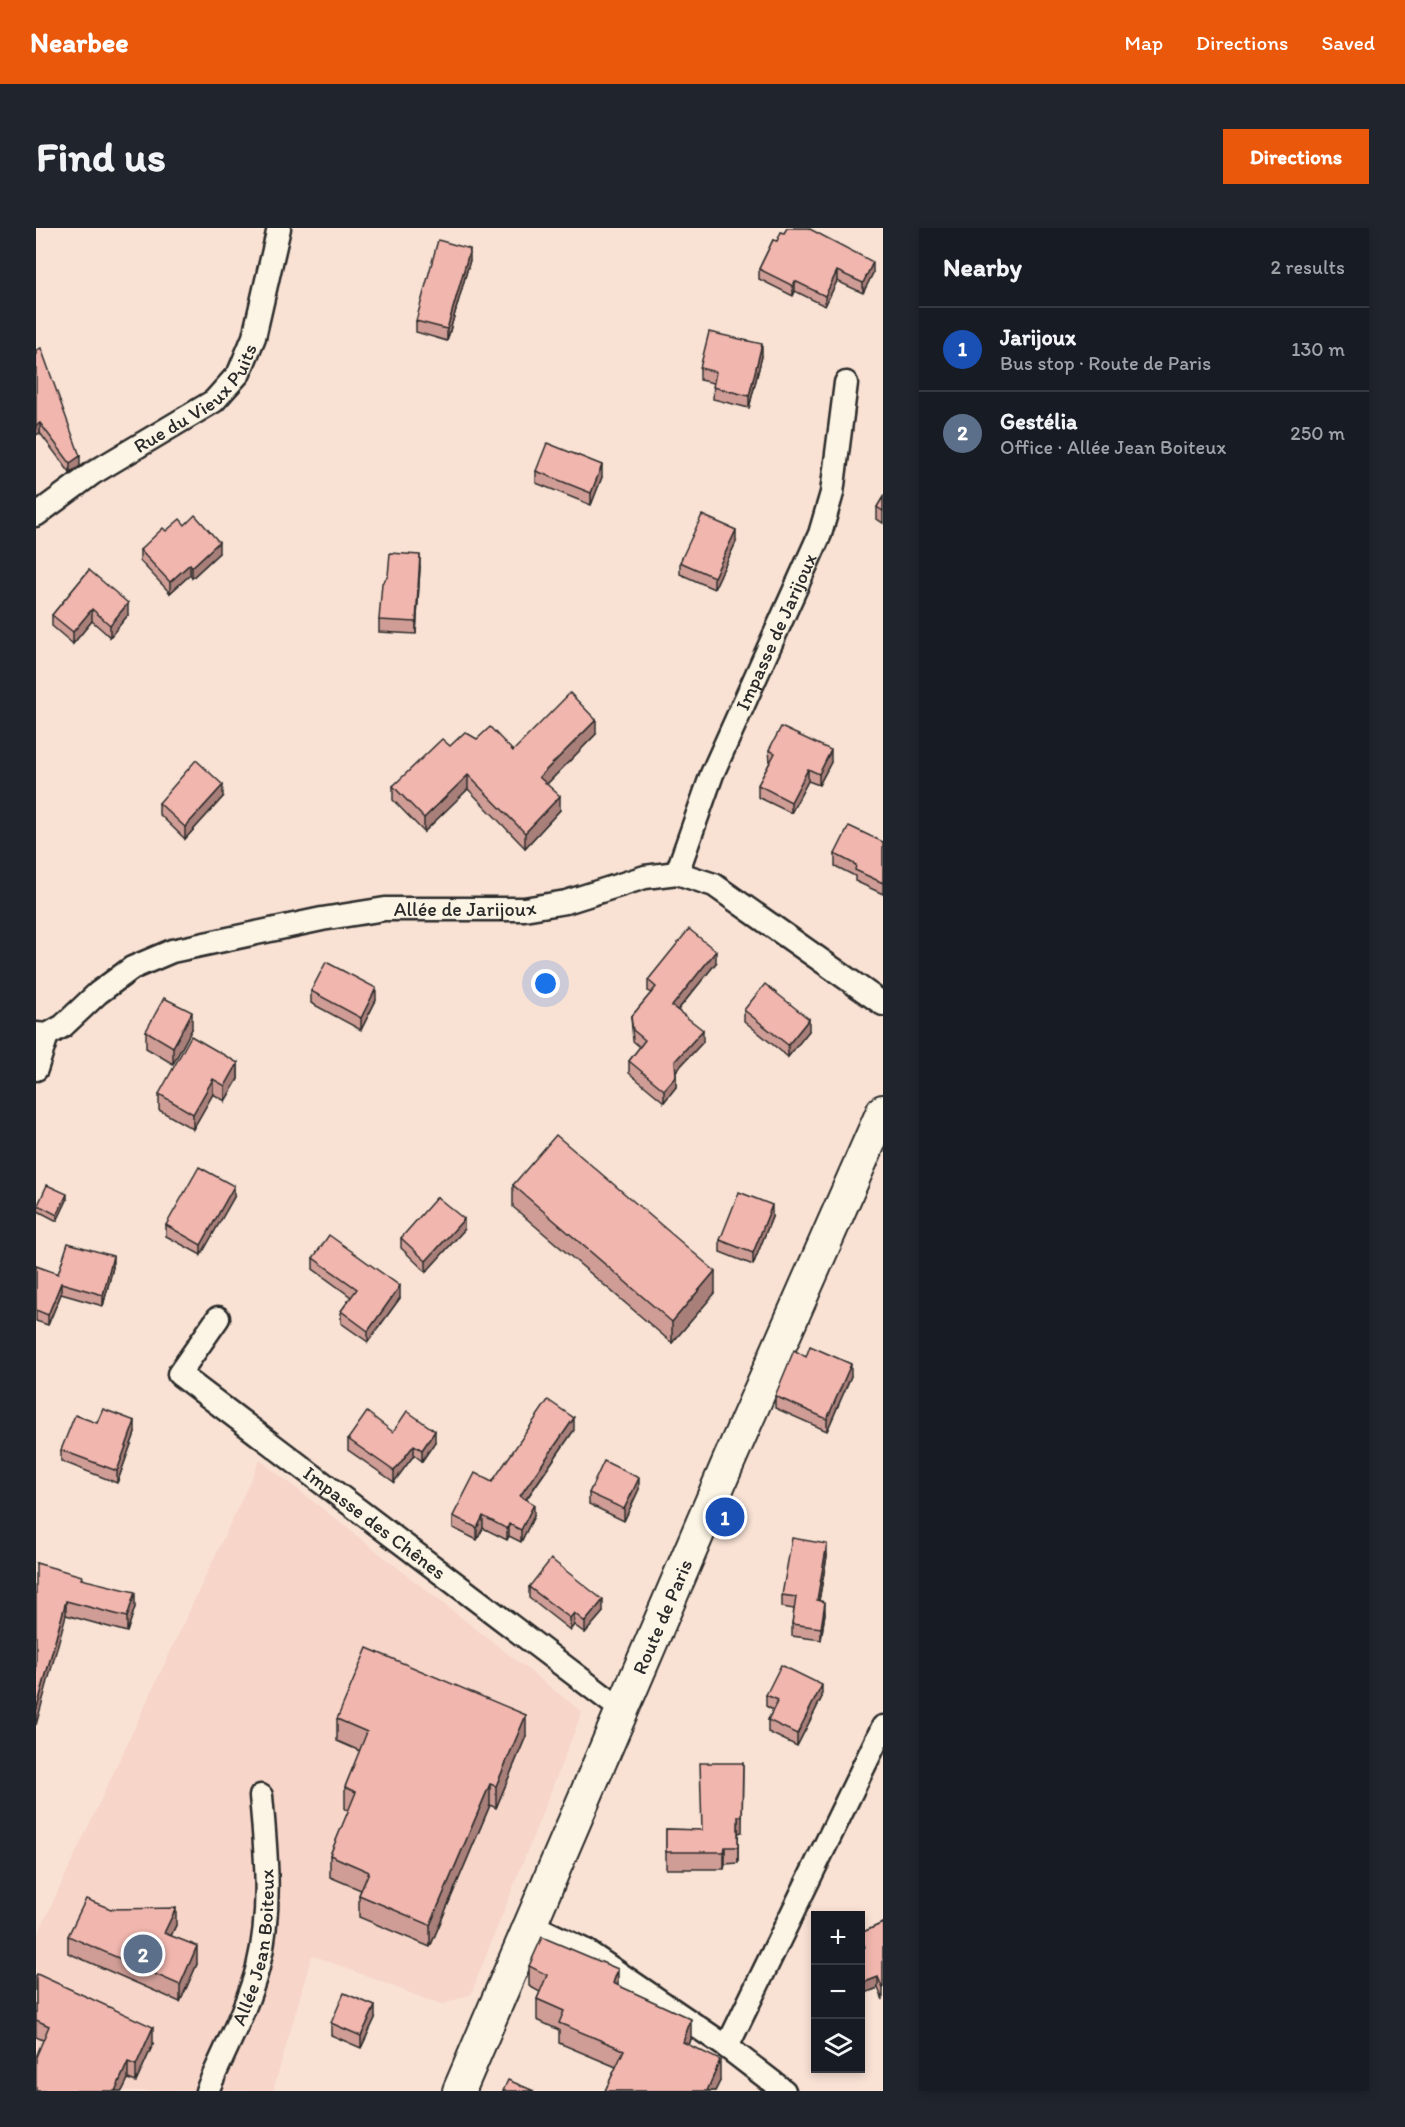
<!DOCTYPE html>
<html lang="en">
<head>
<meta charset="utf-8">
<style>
	:root { --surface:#171b24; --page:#20242c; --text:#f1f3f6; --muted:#9ea1a6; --line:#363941; --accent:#ea580c }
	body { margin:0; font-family:Itim,sans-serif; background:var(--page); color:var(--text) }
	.controls { position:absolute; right:18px; bottom:18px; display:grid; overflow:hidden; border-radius:0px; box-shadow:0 3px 9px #0003 }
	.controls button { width:54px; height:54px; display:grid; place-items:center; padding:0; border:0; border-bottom:2px solid var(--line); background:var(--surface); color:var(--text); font:30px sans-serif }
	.you { position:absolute; left:510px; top:756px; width:21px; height:21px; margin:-15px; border:4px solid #fff; border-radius:50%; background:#1a73e8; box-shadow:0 0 0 9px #1a73e833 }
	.badge { display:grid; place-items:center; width:39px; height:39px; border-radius:50%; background:var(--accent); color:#fff; font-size:20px; font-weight:700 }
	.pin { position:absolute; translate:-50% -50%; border:3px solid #fff; box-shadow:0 2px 6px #0006 }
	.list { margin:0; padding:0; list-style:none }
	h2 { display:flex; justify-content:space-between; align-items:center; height:78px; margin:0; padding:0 24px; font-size:26px }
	h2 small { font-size:20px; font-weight:400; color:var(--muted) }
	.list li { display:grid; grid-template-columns:39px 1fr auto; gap:18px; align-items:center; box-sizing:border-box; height:84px; padding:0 24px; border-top:2px solid var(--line) }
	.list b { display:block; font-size:22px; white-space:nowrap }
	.list p { margin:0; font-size:20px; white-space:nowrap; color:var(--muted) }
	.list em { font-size:20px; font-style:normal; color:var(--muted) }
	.icon { flex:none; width:33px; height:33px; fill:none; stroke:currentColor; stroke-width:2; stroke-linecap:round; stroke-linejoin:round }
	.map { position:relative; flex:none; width:847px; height:1863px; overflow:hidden; border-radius:0px }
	header { display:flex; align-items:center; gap:36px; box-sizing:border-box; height:84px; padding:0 30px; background:var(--accent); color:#fff }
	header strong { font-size:28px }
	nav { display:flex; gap:33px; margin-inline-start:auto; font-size:21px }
	.intro { display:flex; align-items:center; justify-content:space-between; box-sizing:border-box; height:144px; padding:0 36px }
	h1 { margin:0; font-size:42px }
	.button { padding:15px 27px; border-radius:0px; background:var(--accent); color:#fff; font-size:21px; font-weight:700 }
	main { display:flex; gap:36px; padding:0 36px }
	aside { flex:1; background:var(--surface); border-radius:0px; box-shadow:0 3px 9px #0003 }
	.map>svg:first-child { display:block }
</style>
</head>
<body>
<header>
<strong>Nearbee</strong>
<nav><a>Map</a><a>Directions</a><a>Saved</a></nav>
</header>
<div class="intro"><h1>Find us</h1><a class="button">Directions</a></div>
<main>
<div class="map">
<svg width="847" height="1863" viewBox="0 0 847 1863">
	<rect width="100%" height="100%" fill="#f9e2d4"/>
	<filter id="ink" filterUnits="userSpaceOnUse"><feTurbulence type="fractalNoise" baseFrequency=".0167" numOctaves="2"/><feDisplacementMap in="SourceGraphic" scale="12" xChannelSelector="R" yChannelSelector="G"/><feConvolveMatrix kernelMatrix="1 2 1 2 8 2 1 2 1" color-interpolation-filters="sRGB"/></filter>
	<g filter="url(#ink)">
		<!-- built -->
		<path fill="#f7d5c9" d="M224,1232L546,1484L435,1766L405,1777L276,1727L237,1863H0V1710Z"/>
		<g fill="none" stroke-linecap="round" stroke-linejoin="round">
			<!-- minor casing -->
			<g stroke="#2b2b2b" stroke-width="27">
				<g id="minor">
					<path id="s1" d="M0,287L57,245L178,173L203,145L218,109L243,0"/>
					<path id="s2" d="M641,645L676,546L784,306L796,265L810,155"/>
					<path id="s3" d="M0,806L11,807L27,798L62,765L96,740L136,723L286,691L349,681H488L530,674L609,649L641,645L678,657L847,776"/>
					<path d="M0,841L11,807"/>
					<path id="s4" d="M182,1090L143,1146L587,1483"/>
					<path d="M494,1696L550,1723L691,1819L748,1863"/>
					<path d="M691,1819L847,1499"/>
					<path id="s5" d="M171,1863C188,1823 211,1781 222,1739C236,1683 230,1624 225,1568"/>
				</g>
			</g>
			<!-- secondary casing -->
			<g stroke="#2b2b2b" stroke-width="36">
				<g id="secondary">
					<path id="s6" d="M423,1863L692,1235L847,883"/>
				</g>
			</g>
			<!-- minor -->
			<use href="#minor" stroke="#fcf5e5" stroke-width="22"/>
			<!-- secondary -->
			<use href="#secondary" stroke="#fcf5e5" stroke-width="32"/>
		</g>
		<!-- wall -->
		<g fill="#cf9d96" stroke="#2b2b2b" stroke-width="1.5">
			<path d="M737,12L837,45L827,65L801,53L789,78L759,63L757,68L723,51V41Z"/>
			<path d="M434,32L411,113L380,104V93Z"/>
			<path d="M0,122L44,238L34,245L4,205Z"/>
			<path d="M726,128L713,180L677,171L678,155L664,152V140Z"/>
			<path d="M500,243L566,249L555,277L500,255Z"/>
			<path d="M847,269V295L841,291V279Z"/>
			<path d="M149,297L183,325L156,350L154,347L134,365L104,333V322L130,303Z"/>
			<path d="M700,314L678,361L644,346V334Z"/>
			<path d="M384,339L380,406L343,404V392Z"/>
			<path d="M53,342L92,387L74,409L56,393L37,416L16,398V387Z"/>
			<path d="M560,506L511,556L524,582L489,620L432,561L388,604L357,572V558L414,518L441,511L477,523Z"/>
			<path d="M733,522L795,534L783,557L772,553L755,585L722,569V557L734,534Z"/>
			<path d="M187,569L149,611L123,586V575Z"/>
			<path d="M847,614V666L819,653V648L799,638V626Z"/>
			<path d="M680,735L642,782L667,814L640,843V859L628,874L593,845V833L604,819L597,813L595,789L615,765L612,763V752Z"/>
			<path d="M275,763L340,772L325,802L275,775Z"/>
			<path d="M708,782L773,803L752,829L708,793Z"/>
			<path d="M156,801L137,836L110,820V803Z"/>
			<path d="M202,835V851L189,873L177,866L157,901L123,882V866Z"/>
			<path d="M477,957L679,1065L636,1115L477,979Z"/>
			<path d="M198,969L165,1027L130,1008V997Z"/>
			<path d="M31,972L21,993L2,983V977Z"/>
			<path d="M736,989L717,1037L684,1024V1012Z"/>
			<path d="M428,1002L390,1044L365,1020V1010Z"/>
			<path d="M277,1030L364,1070L332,1114L305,1095V1083L315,1069L277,1041Z"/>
			<path d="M0,1038L22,1046L77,1039L67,1078L25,1066L12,1097L0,1093Z"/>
			<path d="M770,1129L815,1148L791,1203L739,1180V1168Z"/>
			<path d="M61,1195L99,1205L81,1255L25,1233V1222Z"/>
			<path d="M538,1202L490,1272L498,1288L485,1314L473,1308L471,1312L447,1300L441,1312L417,1300V1288L456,1254Z"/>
			<path d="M357,1204L399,1214L386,1233L378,1227L358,1254L312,1222V1211Z"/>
			<path d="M603,1261L588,1293L553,1276V1265Z"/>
			<path d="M791,1328L783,1372L789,1385L785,1412L756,1408V1396L758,1381L746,1379V1367Z"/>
			<path d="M0,1335L46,1351L99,1379L91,1404L30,1387Z"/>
			<path d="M493,1359L567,1384L549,1405L538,1397L534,1402L493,1370Z"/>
			<path d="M730,1467L786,1469L761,1518L732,1504V1492L737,1482L730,1478Z"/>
			<path d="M301,1491L490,1508L460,1580L454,1577L394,1719L323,1689V1667L325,1662L294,1649V1627L313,1582L309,1581V1559L324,1523L301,1513Z"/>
			<path d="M630,1601L706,1604L702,1605V1635L689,1636L688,1641H630Z"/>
			<path d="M75,1681L140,1697L135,1708L161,1736L144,1774L32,1725V1708Z"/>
			<path d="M847,1695V1772L842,1760L829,1765L825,1753V1705Z"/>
			<path d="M493,1738L582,1758L655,1811L653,1817L684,1853L679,1863H569L580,1839L523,1815V1802L501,1792V1771L504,1764L493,1758Z"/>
			<path d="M0,1749L117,1816L100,1854L92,1851L86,1863H0L7,1812L0,1809Z"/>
			<path d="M339,1790L325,1820L295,1807V1795Z"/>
		</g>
		<!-- shaded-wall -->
		<g fill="#a97f7a" stroke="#2b2b2b" stroke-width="1.5">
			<path d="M434,21V32L411,113V101Z"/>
			<path d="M837,34V45L827,65V55Z"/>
			<path d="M801,43V53L789,78V68Z"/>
			<path d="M759,53V63L757,68V58Z"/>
			<path d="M726,116V128L713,180V168Z"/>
			<path d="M4,195V205L0,207V197Z"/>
			<path d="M44,228V238L34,245V235Z"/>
			<path d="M566,237V249L555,277V265Z"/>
			<path d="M700,302V314L678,361V349Z"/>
			<path d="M183,314V325L156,350V339Z"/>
			<path d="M384,327V339L380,406V394Z"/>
			<path d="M154,336V347L134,365V354Z"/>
			<path d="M92,375V387L74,409V397Z"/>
			<path d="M56,381V393L37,416V404Z"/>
			<path d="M560,492V506L503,564V549Z"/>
			<path d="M795,522V534L783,557V546Z"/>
			<path d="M772,541V553L755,585V574Z"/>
			<path d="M432,547V561L388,604V590Z"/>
			<path d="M187,557V569L149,611V599Z"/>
			<path d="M524,568V582L489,620V605Z"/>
			<path d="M680,723V735L636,789V778Z"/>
			<path d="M340,760V772L325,802V790Z"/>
			<path d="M156,784V801L137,836V819Z"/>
			<path d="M773,791V803L752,829V817Z"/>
			<path d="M667,802V814L639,844V833Z"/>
			<path d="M202,835V851L189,873V858Z"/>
			<path d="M640,848V859L628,874V862Z"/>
			<path d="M177,851V866L157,901V886Z"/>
			<path d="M198,958V969L165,1027V1017Z"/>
			<path d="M31,966V972L21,993V987Z"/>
			<path d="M736,977V989L717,1037V1025Z"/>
			<path d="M428,991V1002L390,1044V1033Z"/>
			<path d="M77,1028V1039L67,1078V1067Z"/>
			<path d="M679,1043V1065L636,1115V1094Z"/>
			<path d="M25,1055V1066L12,1097V1087Z"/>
			<path d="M364,1058V1070L332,1114V1103Z"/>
			<path d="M815,1136V1148L791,1203V1191Z"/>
			<path d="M538,1190V1202L484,1280V1268Z"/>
			<path d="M99,1193V1205L81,1255V1243Z"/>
			<path d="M399,1203V1214L386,1233V1222Z"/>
			<path d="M378,1217V1227L358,1254V1243Z"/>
			<path d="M603,1250V1261L588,1293V1281Z"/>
			<path d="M498,1276V1288L485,1314V1302Z"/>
			<path d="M447,1288V1300L441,1312V1300Z"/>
			<path d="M473,1296V1308L471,1312V1301Z"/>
			<path d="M791,1316V1328L781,1384V1372Z"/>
			<path d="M99,1364V1379L91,1404V1389Z"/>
			<path d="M567,1372V1384L549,1405V1394Z"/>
			<path d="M30,1373V1387L0,1497V1483Z"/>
			<path d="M789,1374V1385L785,1412V1400Z"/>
			<path d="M538,1385V1397L534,1402V1390Z"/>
			<path d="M786,1457V1469L761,1518V1506Z"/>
			<path d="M490,1487V1508L460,1580V1558Z"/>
			<path d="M707,1535L706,1604L702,1605V1635V1588Z"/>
			<path d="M454,1556V1577L394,1719V1697Z"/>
			<path d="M689,1619V1636L688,1641V1624Z"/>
			<path d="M140,1680V1697L128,1722V1705Z"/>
			<path d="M161,1718V1736L144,1774V1757Z"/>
			<path d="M582,1741V1762L577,1755Z"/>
			<path d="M842,1749V1760L829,1765V1754Z"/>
			<path d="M339,1778V1790L325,1820V1808Z"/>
			<path d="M655,1791V1811L647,1835V1814Z"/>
			<path d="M117,1799V1816L100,1854V1837Z"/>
			<path d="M684,1832V1853L679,1863H671Z"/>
			<path d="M92,1834V1851L86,1863H79Z"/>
		</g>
		<!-- building -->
		<g fill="#f1b6ae" stroke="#2b2b2b" stroke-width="1.5">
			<path d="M751,0H772L837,34L827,55L801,43L789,68L759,53L757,58L723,41L737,12L741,13L745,4L748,5Z"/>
			<path d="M402,12L434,21L411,101L380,93Z"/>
			<path d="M673,104L726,116L713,168L677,159L680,144L664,140Z"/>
			<path d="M5,120L44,228L34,235L4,195L0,197V122Z"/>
			<path d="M511,215L566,237L555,265L500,243Z"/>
			<path d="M847,269V283L841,279Z"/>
			<path d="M159,287L183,314L156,339L154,336L134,354L104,322L127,300L130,303L144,291L149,297Z"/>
			<path d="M666,287L700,302L678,349L644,334Z"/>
			<path d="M354,325L384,327L380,394L343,392L346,355L352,348Z"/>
			<path d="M53,342L92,375L74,397L56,381L37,404L16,387Z"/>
			<path d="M534,465L560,492L503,549L524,568L489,605L432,547L388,590L357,558L406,511L414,518L429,504L441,511L454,499L477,523Z"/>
			<path d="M745,499L795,522L783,546L772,541L755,574L722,557L739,525L733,522Z"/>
			<path d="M160,532L187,557L149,599L123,575Z"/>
			<path d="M813,598L847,614V655L819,642L820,637L799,626Z"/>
			<path d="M653,701L680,723L636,778L667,802L639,833L640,848L628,862L593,833L609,812L597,802L595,789L620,759L612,752Z"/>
			<path d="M290,734L340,760L325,790L275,763Z"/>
			<path d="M729,756L773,791L752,817L708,782Z"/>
			<path d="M128,770L156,784L137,819L110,803Z"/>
			<path d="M155,808L202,835L189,858L177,851L157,886L123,866Z"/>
			<path d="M520,907L679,1043L636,1094L477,957Z"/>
			<path d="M163,939L198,958L165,1017L130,997Z"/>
			<path d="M11,957L31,966L21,987L2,977Z"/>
			<path d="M703,964L736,977L717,1025L684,1012Z"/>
			<path d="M401,969L428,991L390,1033L365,1010Z"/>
			<path d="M293,1007L364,1058L332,1103L305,1083L321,1061L277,1030Z"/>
			<path d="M32,1015L77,1028L67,1067L25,1055L12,1087L0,1082V1038L22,1046Z"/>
			<path d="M774,1118L815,1136L791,1191L739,1168L758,1122L770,1129Z"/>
			<path d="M512,1172L538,1190L484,1268L498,1276L485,1302L473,1296L471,1301L447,1288L441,1300L417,1288L439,1245L456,1254Z"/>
			<path d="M67,1181L99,1193L81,1243L25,1222L39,1187L61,1195Z"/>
			<path d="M371,1183L399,1203L386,1222L378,1217L358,1243L312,1211L331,1184L357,1204Z"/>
			<path d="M568,1233L603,1250L588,1281L553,1265Z"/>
			<path d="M756,1310L791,1316L781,1372L789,1374L785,1400L756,1396L760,1369L746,1367Z"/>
			<path d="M515,1331L567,1372L549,1394L538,1385L534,1390L493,1359Z"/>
			<path d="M0,1335L46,1348L45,1351L99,1364L91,1389L30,1373L0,1483Z"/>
			<path d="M331,1420L490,1487L460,1558L454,1556L394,1697L323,1667L333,1644L294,1627L320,1564L309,1559L331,1504L301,1491Z"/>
			<path d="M745,1437L786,1457L761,1506L732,1492L742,1472L730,1467Z"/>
			<path d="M664,1535H707L706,1588H702V1619H689L688,1624H630V1601L666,1602Z"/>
			<path d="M50,1671L75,1681L140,1680L128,1705L161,1718L144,1757L32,1708Z"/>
			<path d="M847,1695V1761L842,1749L829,1754L825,1741V1721L829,1719L825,1710V1705Z"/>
			<path d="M506,1709L582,1741L577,1755L655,1791L647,1814L684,1832L671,1863H569L588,1822L523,1795L528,1783L501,1771L511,1747L493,1738Z"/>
			<path d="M1,1746L117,1799L100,1837L92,1834L79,1863H0V1829L13,1798L0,1792V1749Z"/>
			<path d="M308,1765L339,1778L325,1808L295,1795Z"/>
			<path d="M472,1852L498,1863H467Z"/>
		</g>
	</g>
	<g text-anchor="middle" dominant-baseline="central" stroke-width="6" stroke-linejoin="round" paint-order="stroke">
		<!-- street labels -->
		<g font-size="20" fill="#2b2b2b" stroke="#fcf5e5">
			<text stroke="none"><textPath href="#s1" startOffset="200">Rue du Vieux Puits</textPath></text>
			<text stroke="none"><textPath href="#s2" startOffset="261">Impasse de Jarijoux</textPath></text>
			<text stroke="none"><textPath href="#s3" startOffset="460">Allée de Jarijoux</textPath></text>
			<text stroke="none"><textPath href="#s4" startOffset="314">Impasse des Chênes</textPath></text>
			<text stroke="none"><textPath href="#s6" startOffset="516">Route de Paris</textPath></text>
			<text stroke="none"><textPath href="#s5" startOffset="153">Allée Jean Boiteux</textPath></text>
		</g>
	</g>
</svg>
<div class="controls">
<button>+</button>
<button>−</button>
<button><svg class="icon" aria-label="layers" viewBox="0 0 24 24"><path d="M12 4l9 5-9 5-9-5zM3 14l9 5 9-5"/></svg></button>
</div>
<div class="you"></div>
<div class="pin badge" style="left:689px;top:1289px;background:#1a4fb4">1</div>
<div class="pin badge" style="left:107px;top:1726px;background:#5c6f8a">2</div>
</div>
<aside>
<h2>Nearby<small>2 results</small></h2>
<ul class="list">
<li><span class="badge" style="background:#1a4fb4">1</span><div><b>Jarijoux</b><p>Bus stop · Route de Paris</p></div><em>130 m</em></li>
<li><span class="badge" style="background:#5c6f8a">2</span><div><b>Gestélia</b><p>Office · Allée Jean Boiteux</p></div><em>250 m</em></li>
</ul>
</aside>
</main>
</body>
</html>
